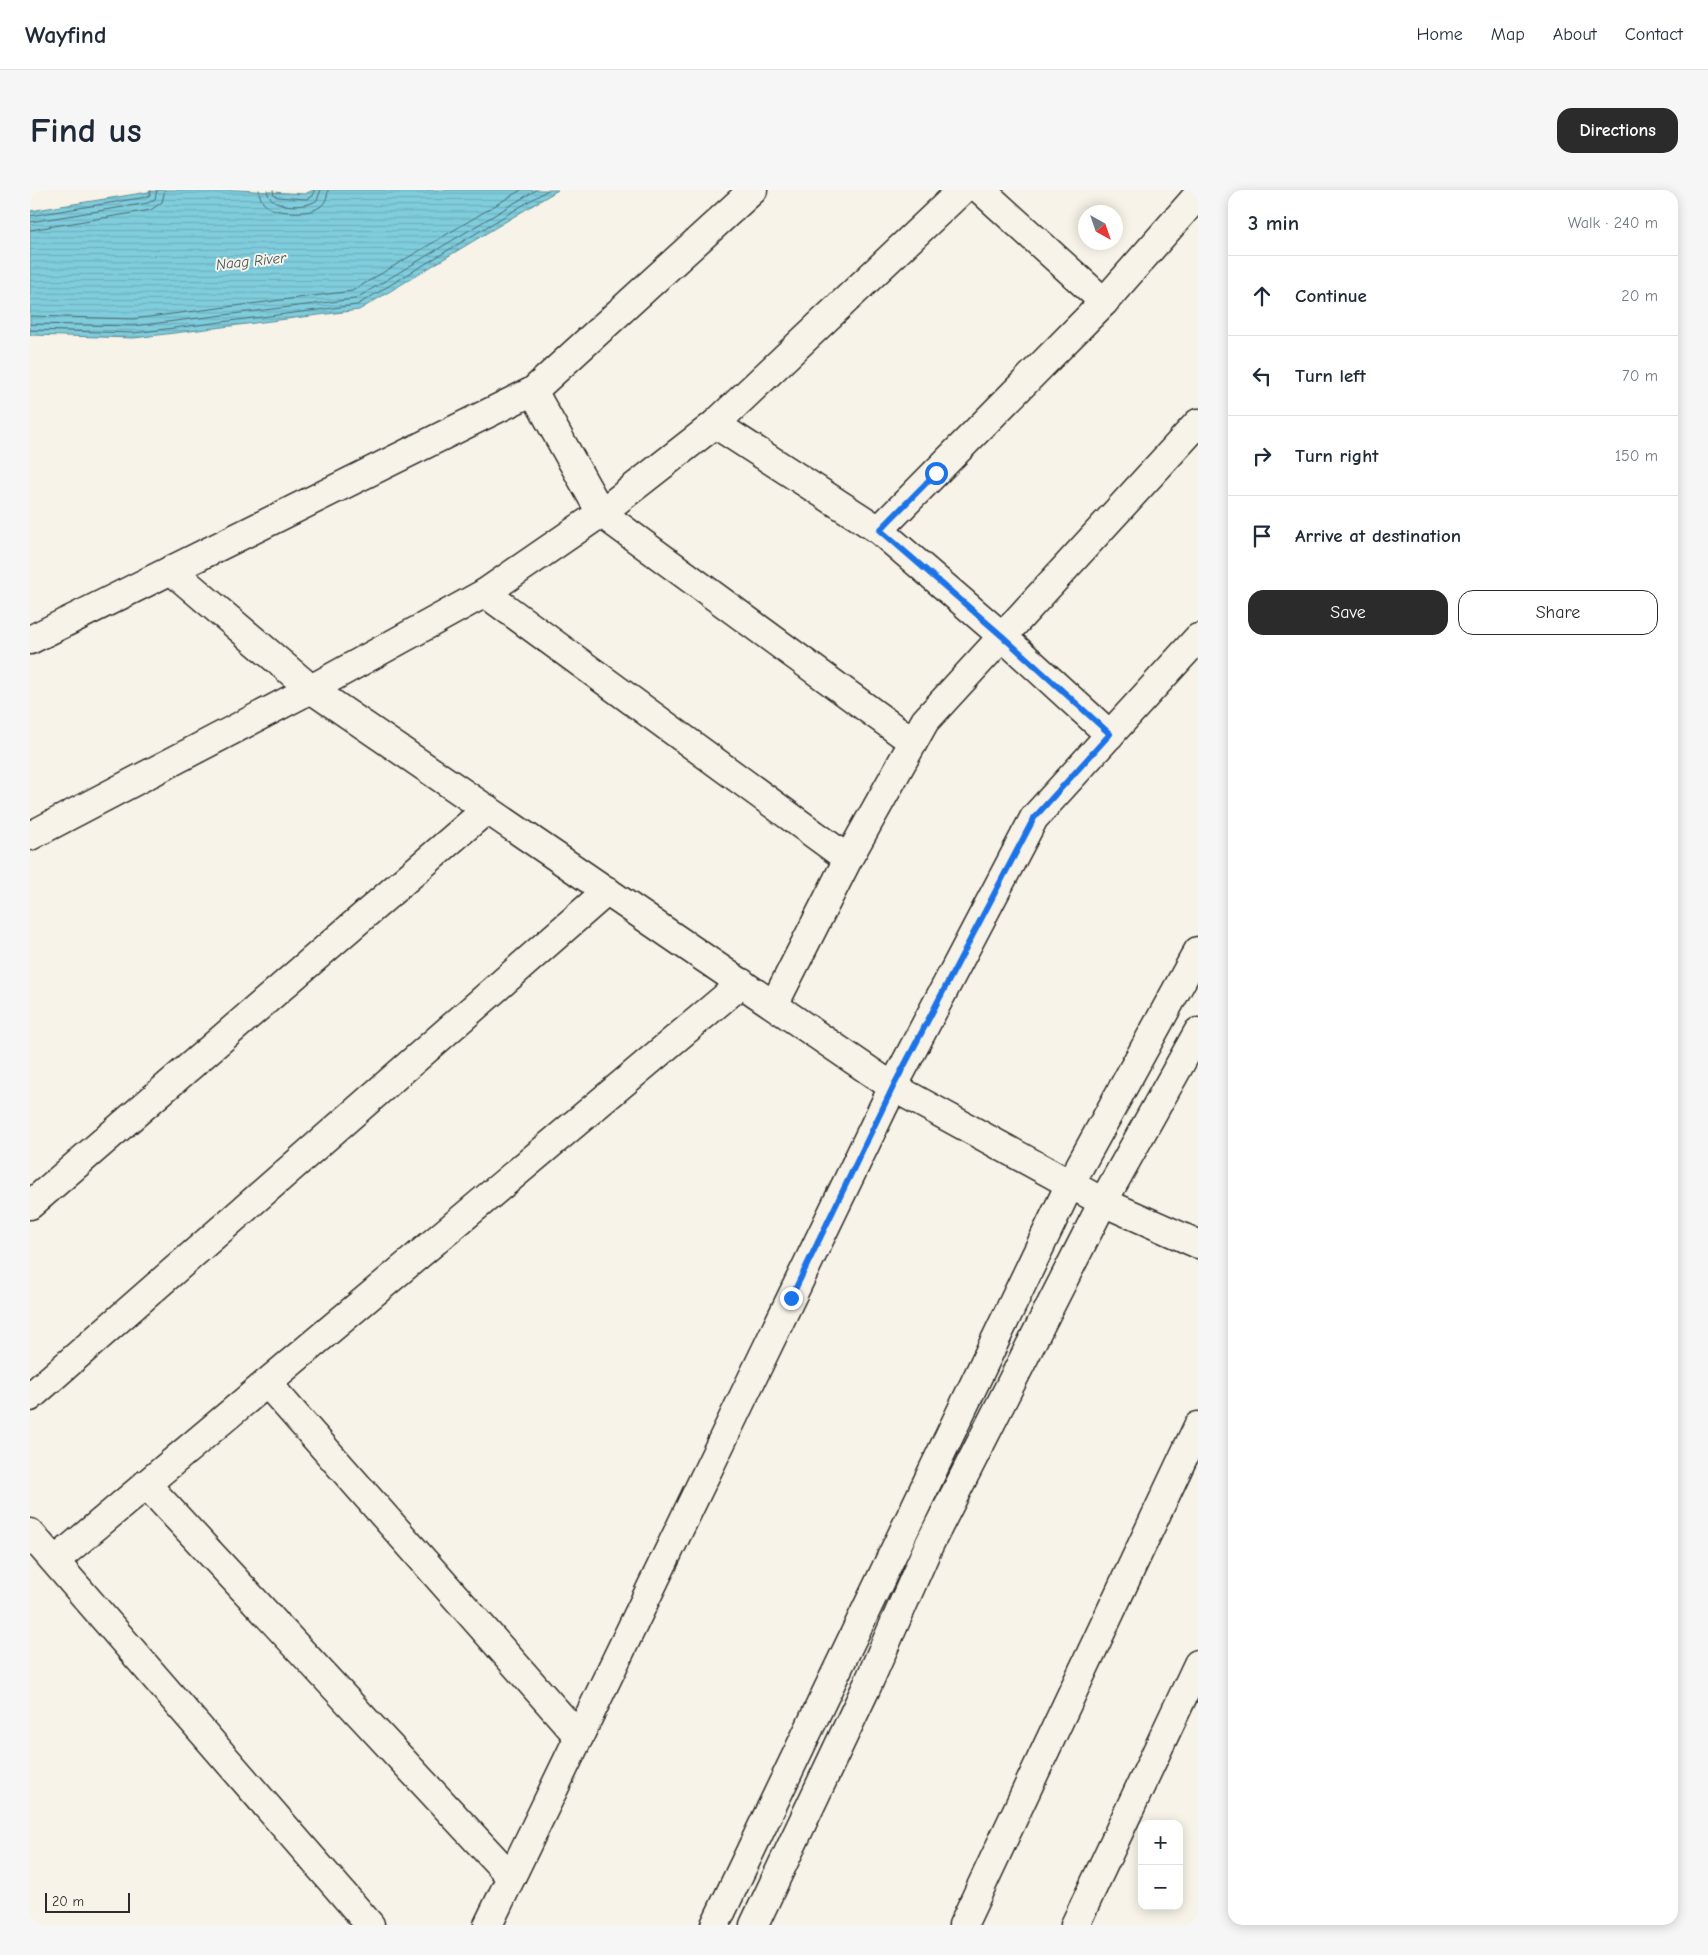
<!DOCTYPE html>
<html lang="en">
<head>
<meta charset="utf-8">
<style>
	:root { --surface:#fff; --page:#f6f6f7; --text:#1f2937; --muted:#747a83; --line:#e0e1e3; --accent:#2b2b2b }
	body { margin:0; font-family:"Comic Neue",sans-serif; background:var(--page); color:var(--text) }
	.controls { position:absolute; right:15px; bottom:15px; display:grid; overflow:hidden; border-radius:10px; box-shadow:0 2px 12px #0003 }
	.controls button { width:45px; height:45px; display:grid; place-items:center; padding:0; border:0; border-bottom:1px solid var(--line); background:var(--surface); color:var(--text); font:25px sans-serif }
	.compass { position:absolute; left:1048px; top:15px; width:45px; height:45px; border-radius:50%; background:var(--surface); box-shadow:0 2px 12px #0003; rotate:140deg }
	.scale { position:absolute; left:15px; bottom:12px; width:85px; box-sizing:border-box; padding-left:5px; border:2px solid #2b2b2b; border-top:0; font-size:14px; line-height:18px; white-space:nowrap; color:#2b2b2b; -webkit-text-stroke:4px #f7f3e8; paint-order:stroke }
	.stop { position:absolute; width:15px; height:15px; margin:-11px; border:4px solid #1a73e8; border-radius:50%; background:#fff }
	.stop.end { background:#1a73e8; border-color:#fff; box-shadow:0 1px 5px #0008 }
	.list { margin:0; padding:0; list-style:none }
	h2 { display:flex; justify-content:space-between; align-items:center; height:65px; margin:0; padding:0 20px; font-size:21px }
	h2 small { font-size:16px; font-weight:400; color:var(--muted) }
	.list li { display:grid; grid-template-columns:32px 1fr auto; gap:15px; align-items:center; box-sizing:border-box; height:80px; padding:0 20px; border-top:1px solid var(--line) }
	.list b { display:block; font-size:19px; white-space:nowrap }
	.list em { font-size:16px; font-style:normal; color:var(--muted) }
	.actions { display:flex; gap:10px; padding:15px 20px }
	.actions a { flex:1; padding:11px 0; border:1px solid var(--accent); border-radius:15px; text-align:center; font-size:18px; color:var(--accent) }
	.actions .main { background:var(--accent); color:#fff }
	.icon { flex:none; width:28px; height:28px; fill:none; stroke:currentColor; stroke-width:2; stroke-linecap:round; stroke-linejoin:round }
	.map { position:relative; flex:none; width:1168px; height:1735px; overflow:hidden; border-radius:15px }
	header { display:flex; align-items:center; gap:30px; box-sizing:border-box; height:70px; padding:0 25px; background:var(--surface); border-bottom:1px solid var(--line) }
	header strong { font-size:24px }
	nav { display:flex; gap:28px; margin-inline-start:auto; font-size:18px }
	.intro { display:flex; align-items:center; justify-content:space-between; box-sizing:border-box; height:120px; padding:0 30px }
	h1 { margin:0; font-size:35px }
	.button { padding:12px 22px; border-radius:15px; background:var(--accent); color:#fff; font-size:18px; font-weight:700 }
	main { display:flex; gap:30px; padding:0 30px }
	aside { flex:1; background:var(--surface); border-radius:15px; box-shadow:0 2px 12px #0003 }
	.map>svg:first-child { display:block }
</style>
</head>
<body>
<header>
<strong>Wayfind</strong>
<nav><a>Home</a><a>Map</a><a>About</a><a>Contact</a></nav>
</header>
<div class="intro"><h1>Find us</h1><a class="button">Directions</a></div>
<main>
<div class="map">
<svg width="1168" height="1735" viewBox="0 0 1168 1735">
	<defs>
		<pattern id="water-rules" width="6" height="5" patternUnits="userSpaceOnUse" patternTransform="scale(1.25)"><rect width="6" height="5" fill="#7fcddd"/><path d="M0 2.5h6" fill="none" stroke="#6eb0be"/></pattern>
	</defs>
	<rect width="100%" height="100%" fill="#f7f3e8"/>
	<filter id="ink" filterUnits="userSpaceOnUse"><feTurbulence type="fractalNoise" baseFrequency=".02" numOctaves="2"/><feDisplacementMap in="SourceGraphic" scale="10" xChannelSelector="R" yChannelSelector="G"/><feConvolveMatrix kernelMatrix="1 2 1 2 8 2 1 2 1" color-interpolation-filters="sRGB"/></filter>
	<g filter="url(#ink)">
		<!-- water -->
		<path fill="url(#water-rules)" stroke="#5d8c96" d="M131,0H207L275,4L283,0H528L329,120L104,148L0,145V21Z"/>
		<g fill="none" stroke-linecap="round" stroke-linejoin="round">
			<!-- shore -->
			<g stroke="#4d6c72" stroke-width="1">
				<path d="M229,0C230,19 245,21 260,22C277,23 297,22 298,0"/>
				<path d="M237,0C238,19 276,19 287,10L291,0"/>
				<path d="M243,0L244,5L247,7L276,9L283,6L284,0"/>
				<path d="M0,26L116,7L120,5L121,0"/>
				<path d="M0,32L118,13L125,9L127,0"/>
				<path d="M0,40L121,20L132,12L135,0"/>
				<path d="M0,126L103,129L322,101L491,0"/>
				<path d="M0,134L104,136L325,109L506,0"/>
				<path d="M0,140L104,143L327,115L518,0"/>
			</g>
			<!-- minor casing -->
			<g stroke="#2b2b2b" stroke-width="31">
				<g id="minor">
					<path d="M951,0L1074,112"/>
					<path d="M503,201L571,323L883,552"/>
					<path d="M685,234L849,340"/>
					<path d="M141,380L281,499L863,897L1073,1012L1168,1054"/>
					<path d="M455,403L818,669"/>
					<path d="M0,450L503,201L723,0"/>
					<path d="M1080,545L972,446L849,340L1074,112L1168,5"/>
					<path d="M0,646L281,499L455,403L571,323L685,234L932,0"/>
					<path d="M744,815L818,669L895,531L1168,233"/>
					<path d="M0,1015L457,619"/>
					<path d="M237,1193L549,1547"/>
					<path d="M0,1207L577,701"/>
					<path d="M116,1294L481,1687"/>
					<path d="M0,1343L340,1735"/>
					<path d="M25,1371L712,793"/>
					<path d="M458,1735L863,897L1004,628L1168,448"/>
					<path d="M933,1735L1168,1236"/>
					<path d="M1045,1735L1168,1474"/>
				</g>
			</g>
			<!-- major casing -->
			<g stroke="#2b2b2b" stroke-width="31">
				<g id="major">
					<path d="M685,1735L1040,994L1168,761"/>
					<path d="M724,1735L837,1496L899,1355L1073,1012L1168,842"/>
				</g>
			</g>
			<!-- minor -->
			<use href="#minor" stroke="#f7f3e8" stroke-width="28"/>
			<!-- major -->
			<use href="#major" stroke="#f7f3e8" stroke-width="28"/>
		</g>
	</g>
	<g fill="none" stroke-linecap="round" stroke-linejoin="round" filter="url(#ink)">
		<!-- route -->
		<path stroke="#1a73e8" stroke-width="6" d="M761,1108L863,897L1004,628L1080,544L972,446L850,340L906,283"/>
	</g>
	<g text-anchor="middle" dominant-baseline="central" stroke-width="4" stroke-linejoin="round" paint-order="stroke">
		<!-- water labels -->
		<g font-size="15" font-style="italic" fill="#405458" stroke="#f7f3e8">
			<text transform="translate(221 71) rotate(-6)">Naag River</text>
		</g>
	</g>
</svg>
<div class="controls">
<button>+</button>
<button>−</button>
</div>
<svg class="compass" viewBox="-18 -18 36 36"><path d="M0-13l5 13h-10z" fill="#e53935"/><path d="M0 13l5-13h-10z" fill="#747a83"/></svg>
<div class="scale">20 m</div>
<div class="stop" style="left:906px;top:283px"></div>
<div class="stop end" style="left:761px;top:1108px"></div>
</div>
<aside>
<h2>3 min<small>Walk · 240 m</small></h2>
<ul class="list">
<li><svg class="icon" aria-label="ahead" viewBox="0 0 24 24"><path d="M12 20V5M6 11l6-6 6 6"/></svg><div><b>Continue</b></div><em>20 m</em></li>
<li><svg class="icon" aria-label="left" viewBox="0 0 24 24"><path d="M17 20v-9H6M10 6l-5 5 5 5"/></svg><div><b>Turn left</b></div><em>70 m</em></li>
<li><svg class="icon" aria-label="right" viewBox="0 0 24 24"><path d="M7 20v-9h11M14 6l5 5-5 5"/></svg><div><b>Turn right</b></div><em>150 m</em></li>
<li><svg class="icon" aria-label="arrive" viewBox="0 0 24 24"><path d="M6 21V4h12l-3 4 3 4H6"/></svg><div><b>Arrive at destination</b></div></li>
</ul>
<div class="actions"><a class="main">Save</a><a>Share</a></div>
</aside>
</main>
</body>
</html>
